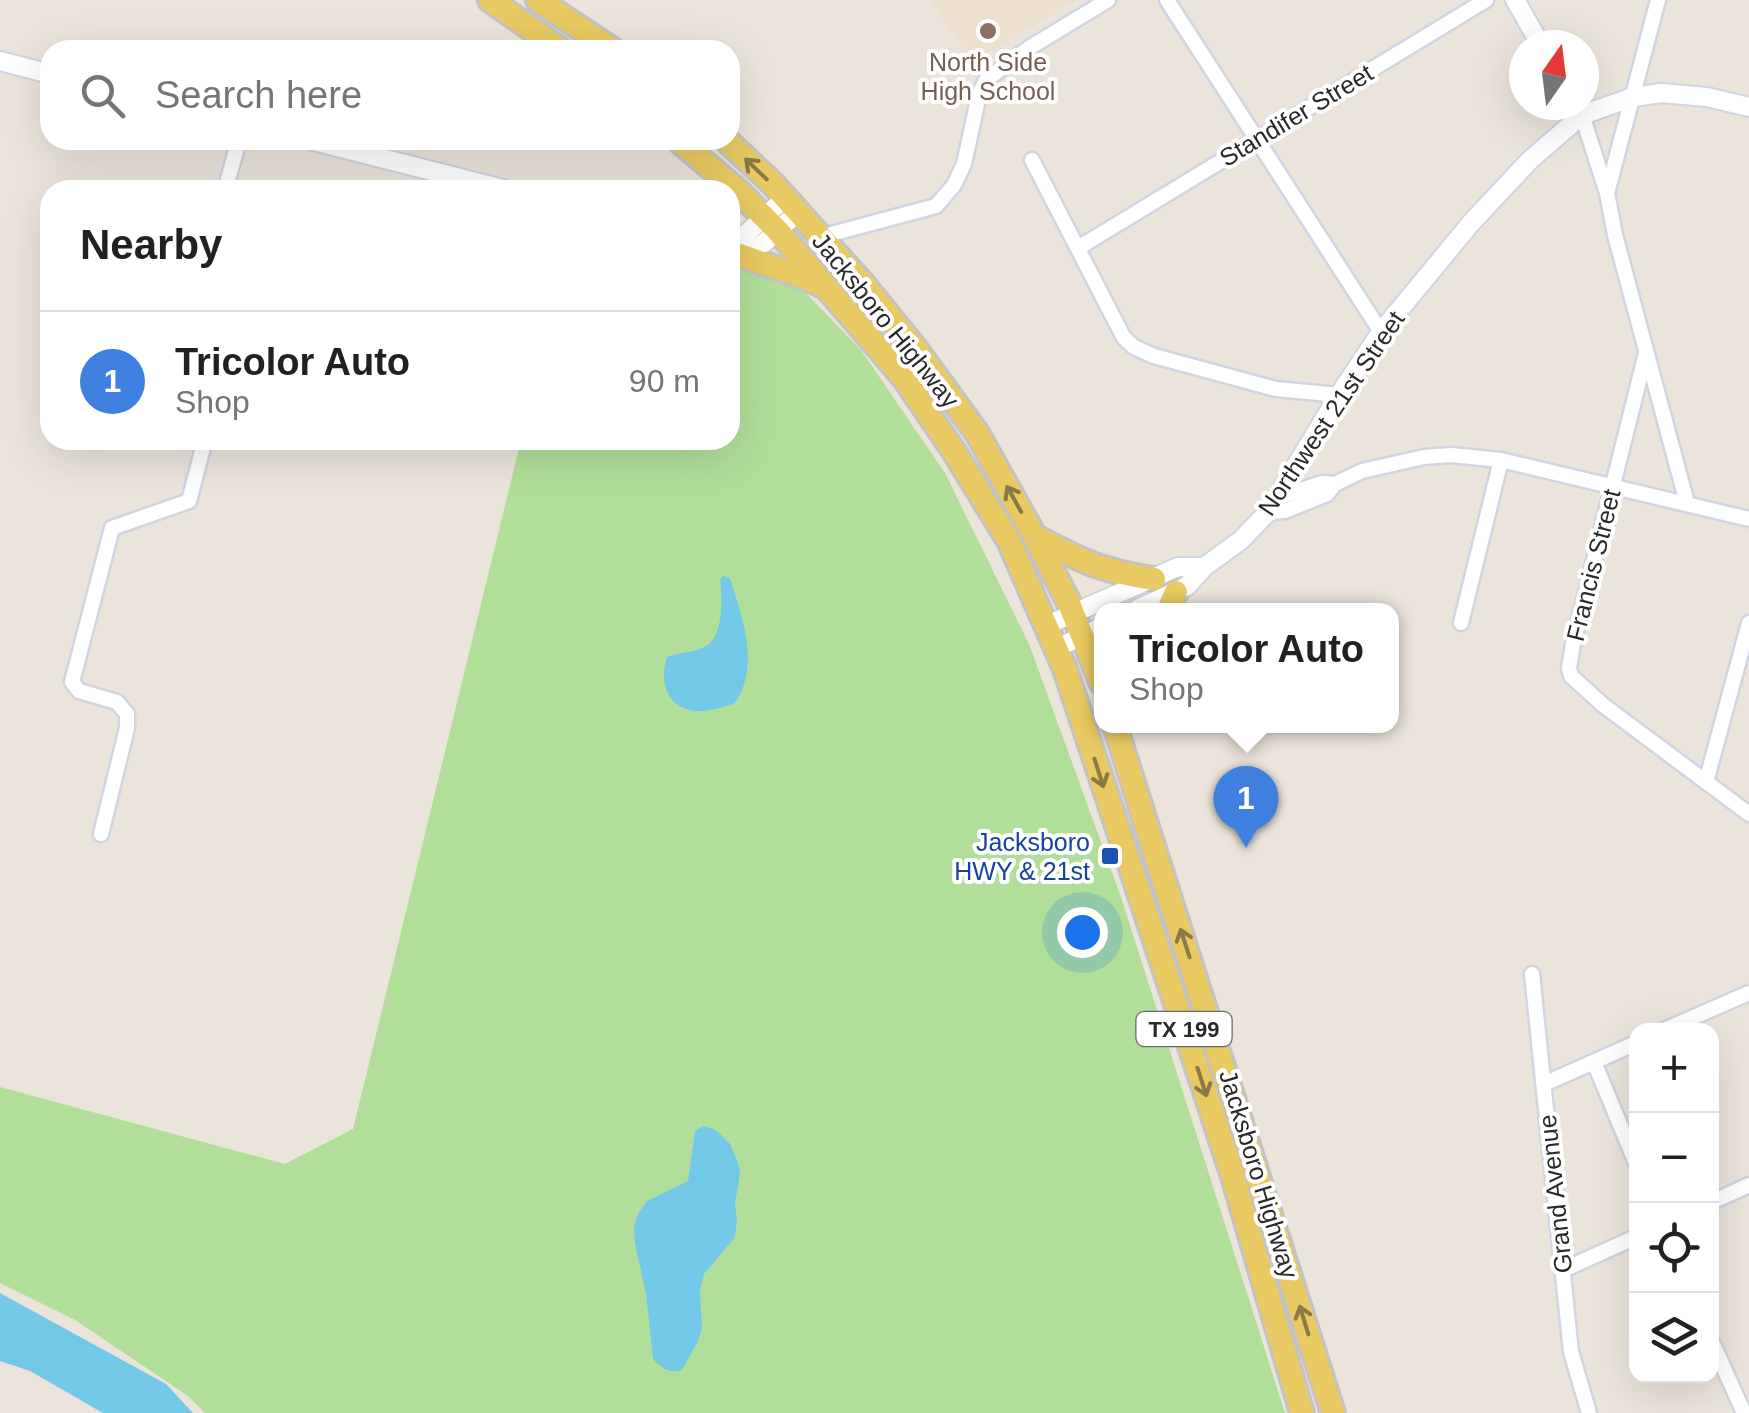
<!DOCTYPE html>
<html lang="en">
<head>
<meta charset="utf-8">
<style>
	:root { --surface:#fff; --page:#f2f2f2; --text:#202124; --muted:#757577; --line:#e0e0e0; --accent:#111827 }
	body { margin:0; font-family:Helvetica,sans-serif; background:var(--page); color:var(--text) }
	.controls { position:absolute; right:30px; bottom:30px; display:grid; overflow:hidden; border-radius:20px; box-shadow:0 10px 40px #0002 }
	.controls button { width:90px; height:90px; display:grid; place-items:center; padding:0; border:0; border-bottom:2px solid var(--line); background:var(--surface); color:var(--text); font:50px sans-serif }
	.compass { position:absolute; left:1509px; top:30px; width:90px; height:90px; border-radius:50%; background:var(--surface); box-shadow:0 10px 40px #0002; rotate:14deg }
	.you { position:absolute; left:1082px; top:932px; width:35px; height:35px; margin:-25px; border:8px solid #fff; border-radius:50%; background:#1a73e8; box-shadow:0 0 0 15px #1a73e833 }
	.badge { display:grid; place-items:center; width:65px; height:65px; border-radius:50%; background:var(--accent); color:#fff; font-size:32px; font-weight:700 }
	.pin { position:absolute; translate:-50% -82px; filter:drop-shadow(0 2px 5px #0008) }
	.pin::after { content:''; position:absolute; top:52px; width:35px; height:30px; background:inherit; clip-path:polygon(0 0,100% 0,50% 100%) }
	.popup { position:absolute; left:1094px; top:603px; width:305px; height:130px; box-sizing:border-box; display:grid; place-content:center; border-radius:20px; background:var(--surface); filter:drop-shadow(0 2px 8px #0005); font-size:32px; white-space:nowrap; color:var(--muted) }
	.popup b { font-size:38px; color:var(--text) }
	.popup::after { content:''; position:absolute; left:50%; top:100%; margin-left:-20px; border:20px solid transparent; border-top-color:var(--surface) }
	.list { margin:0; padding:0; list-style:none }
	h2 { display:flex; justify-content:space-between; align-items:center; height:130px; margin:0; padding:0 40px; font-size:42px }
	h2 small { font-size:32px; font-weight:400; color:var(--muted) }
	.list li { display:grid; grid-template-columns:65px 1fr auto; gap:30px; align-items:center; box-sizing:border-box; height:140px; padding:0 40px; border-top:2px solid var(--line) }
	.list b { display:block; font-size:38px; white-space:nowrap }
	.list p { margin:0; font-size:32px; white-space:nowrap; color:var(--muted) }
	.list em { font-size:32px; font-style:normal; color:var(--muted) }
	.icon { flex:none; width:55px; height:55px; fill:none; stroke:currentColor; stroke-width:2; stroke-linecap:round; stroke-linejoin:round }
	.map { position:relative; flex:none; width:1749px; height:1413px; overflow:hidden }
	.search { position:absolute; background:var(--surface); box-shadow:0 10px 40px #0002; left:40px; top:40px; width:700px; height:110px; display:flex; align-items:center; gap:25px; box-sizing:border-box; padding:0 35px; border-radius:30px; color:var(--muted); font-size:38px }
	.panel { position:absolute; background:var(--surface); box-shadow:0 10px 40px #0002; left:40px; top:180px; width:700px; height:270px; border-radius:30px }
	.map>svg:first-child { display:block }
</style>
</head>
<body>
<div class="map">
<svg width="1749" height="1413" viewBox="0 0 1749 1413">
	<rect width="100%" height="100%" fill="#ebe4db"/>
	<!-- education -->
	<path fill="#ece1cc" d="M930,0H1077L973,62Z"/>
	<!-- green -->
	<path fill="#b1df9a" d="M730,268L798,285L861,350L945,473L1029,644L1121,897L1285,1413H205L188,1396L75,1320L0,1283V1087L285,1164L353,1129L521,440H730Z"/>
	<!-- water -->
	<g fill="#73c8e8">
		<path d="M723,576L730,578C742,618 761,665 735,703C723,707 709,712 696,711C666,708 659,681 667,657C679,652 697,653 708,645C724,632 722,598 720,580Z"/>
		<path d="M703,1126L714,1129L721,1135L730,1144L738,1163L740,1173L735,1204L737,1219L735,1237L704,1274L700,1290L702,1328L698,1341L682,1370C669,1374 662,1368 653,1359L646,1294L635,1244L634,1227L638,1214L647,1201L688,1181L695,1131Z"/>
		<path d="M0,1293L166,1384L193,1413H103L30,1371L0,1361Z"/>
	</g>
	<g fill="none" stroke-linecap="round" stroke-linejoin="round">
		<!-- minor casing -->
		<g stroke="#d1d4e1" stroke-width="19">
			<g id="minor">
				<path d="M1167,0L1381,332"/>
				<path d="M1658,0L1607,193L1615,235L1687,503"/>
				<path d="M1582,115L1606,190"/>
				<path d="M1032,160L1124,338L1134,347L1154,356L1276,389L1339,395"/>
				<path d="M225,190L239,140"/>
				<path d="M820,237L936,206L954,185L964,164L979,95L986,80L1029,48L1108,0"/>
				<path d="M1078,248L1486,0"/>
				<path d="M1646,353L1573,644L1569,668L1571,676L1603,705L1749,814"/>
				<path d="M1277,498L1322,483L1335,484"/>
				<path d="M1268,512L1285,511L1327,494L1335,484L1362,471L1424,457L1451,455L1501,460L1749,519"/>
				<path d="M1461,623L1501,460"/>
				<path d="M1706,782L1749,623"/>
				<path d="M101,834L127,728V714L117,702L79,691L72,682L112,528L189,501L205,440"/>
				<path d="M1532,974L1571,1352L1589,1413"/>
				<path d="M1664,1030L1749,993"/>
				<path d="M1594,1062L1636,1163"/>
				<path d="M1544,1084L1636,1043"/>
				<path d="M1712,1202L1749,1185"/>
				<path d="M1563,1270L1636,1237"/>
				<path d="M1712,1342L1744,1413"/>
			</g>
		</g>
		<!-- tertiary casing -->
		<g stroke="#d1d4e1" stroke-width="22">
			<g id="tertiary">
				<path d="M1515,0L1541,45"/>
				<path d="M0,61L50,74"/>
				<path d="M310,140L507,190"/>
				<path d="M730,242L746,234L785,198"/>
				<path d="M735,254L740,255L764,243L798,212"/>
				<path d="M1136,610L1187,586L1204,567L1241,540L1268,512L1339,395L1381,332L1471,223L1530,160L1582,115L1633,97L1661,93L1707,97L1749,107"/>
				<path d="M1047,625L1178,567H1204"/>
				<path d="M1057,648L1101,627"/>
			</g>
		</g>
		<!-- primary casing -->
		<g stroke="#c3c3c3" stroke-width="28">
			<g id="primary">
				<path d="M490,0L561,50"/>
				<path d="M538,0L613,50"/>
				<path d="M678,140L738,191L778,231L904,378L955,453L1009,541L1065,669L1232,1173L1302,1413"/>
				<path d="M726,140L772,183L864,285L915,348L977,433L1035,537L1068,601L1101,682"/>
				<path d="M740,255C767,266 796,272 821,285"/>
				<path d="M1036,537C1079,560 1104,572 1154,579"/>
				<path d="M1168,610L1176,592"/>
				<path d="M1115,726L1333,1413"/>
			</g>
		</g>
		<!-- minor -->
		<use href="#minor" stroke="#fff" stroke-width="14"/>
		<!-- tertiary -->
		<use href="#tertiary" stroke="#fff" stroke-width="18"/>
		<!-- primary -->
		<use href="#primary" stroke="#e9ca62" stroke-width="22"/>
	</g>
	<!-- one-way arrows -->
	<defs><path id="oneway-shaft" d="M-6 0H5M1.5-3L5.5 0L1.5 3" fill="none" stroke-width="1.6" stroke-linecap="round" stroke-linejoin="round" transform="scale(2.5)"/></defs>
	<g stroke="#897a46">
		<use href="#oneway-shaft" transform="translate(756 169) rotate(-136)"/>
		<use href="#oneway-shaft" transform="translate(1014 499) rotate(-119)"/>
		<use href="#oneway-shaft" transform="translate(1099 773) rotate(72)"/>
		<use href="#oneway-shaft" transform="translate(1185 943) rotate(-108)"/>
		<use href="#oneway-shaft" transform="translate(1202 1082) rotate(72)"/>
		<use href="#oneway-shaft" transform="translate(1304 1320) rotate(-107)"/>
	</g>
	<!-- markers -->
	<circle fill="#8d6e63" stroke="#fff" stroke-width="4" cx="988" cy="31" r="10"/>
	<rect fill="#1a4fb4" stroke="#fff" stroke-width="4" x="1100" y="846" width="20" height="20" rx="5"/>
	<g text-anchor="middle" dominant-baseline="central" stroke-width="8" stroke-linejoin="round" paint-order="stroke">
		<!-- shield labels -->
		<rect fill="#fff" stroke="#696969" stroke-width="2.5" x="1136.5" y="1012" width="95" height="34" rx="8"/>
		<g font-size="22" font-weight="bold" fill="#292929">
			<text x="1184" y="1029">TX 199</text>
		</g>
		<!-- education labels -->
		<g font-size="25" fill="#785e54" stroke="#fff">
			<text x="988" y="62">North Side<tspan x="988" dy="29">High School</tspan></text>
		</g>
		<!-- street labels -->
		<g font-size="25" fill="#292929" stroke="#fff">
			<text transform="translate(1296 115) rotate(-31)">Standifer Street</text>
			<text transform="translate(886 320) rotate(51)">Jacksboro Highway</text>
			<text transform="translate(1331 413) rotate(-56)">Northwest 21st Street</text>
			<text transform="translate(1593 565) rotate(-76)">Francis Street</text>
			<text transform="translate(1259 1174) rotate(73)">Jacksboro Highway</text>
			<text transform="translate(1555 1194) rotate(-96)">Grand Avenue</text>
		</g>
		<!-- transit labels -->
		<g font-size="25" fill="#164399" stroke="#fff" text-anchor="end">
			<text x="1090" y="842">Jacksboro<tspan x="1090" dy="29">HWY &amp; 21st</tspan></text>
		</g>
	</g>
</svg>
<div class="controls">
<button>+</button>
<button>−</button>
<button><svg class="icon" aria-label="locate" viewBox="0 0 24 24"><circle cx="12" cy="12" r="6"/><path d="M12 2v4M12 18v4M2 12h4M18 12h4"/></svg></button>
<button><svg class="icon" aria-label="layers" viewBox="0 0 24 24"><path d="M12 4l9 5-9 5-9-5zM3 14l9 5 9-5"/></svg></button>
</div>
<svg class="compass" viewBox="-18 -18 36 36"><path d="M0-13l5 13h-10z" fill="#e53935"/><path d="M0 13l5-13h-10z" fill="#757577"/></svg>
<div class="you"></div>
<div class="pin badge" style="left:1246px;top:848px;background:#3f7fe0">1</div>
<div class="popup"><b>Tricolor Auto</b>Shop</div>
<div class="search"><svg class="icon" aria-label="search" viewBox="0 0 24 24"><circle cx="10" cy="10" r="6"/><path d="M15 15l6 6"/></svg>Search here</div>
<section class="panel">
<h2>Nearby<small></small></h2>
<ul class="list">
<li><span class="badge" style="background:#3f7fe0">1</span><div><b>Tricolor Auto</b><p>Shop</p></div><em>90 m</em></li>
</ul>
</section>
</div>
</body>
</html>
